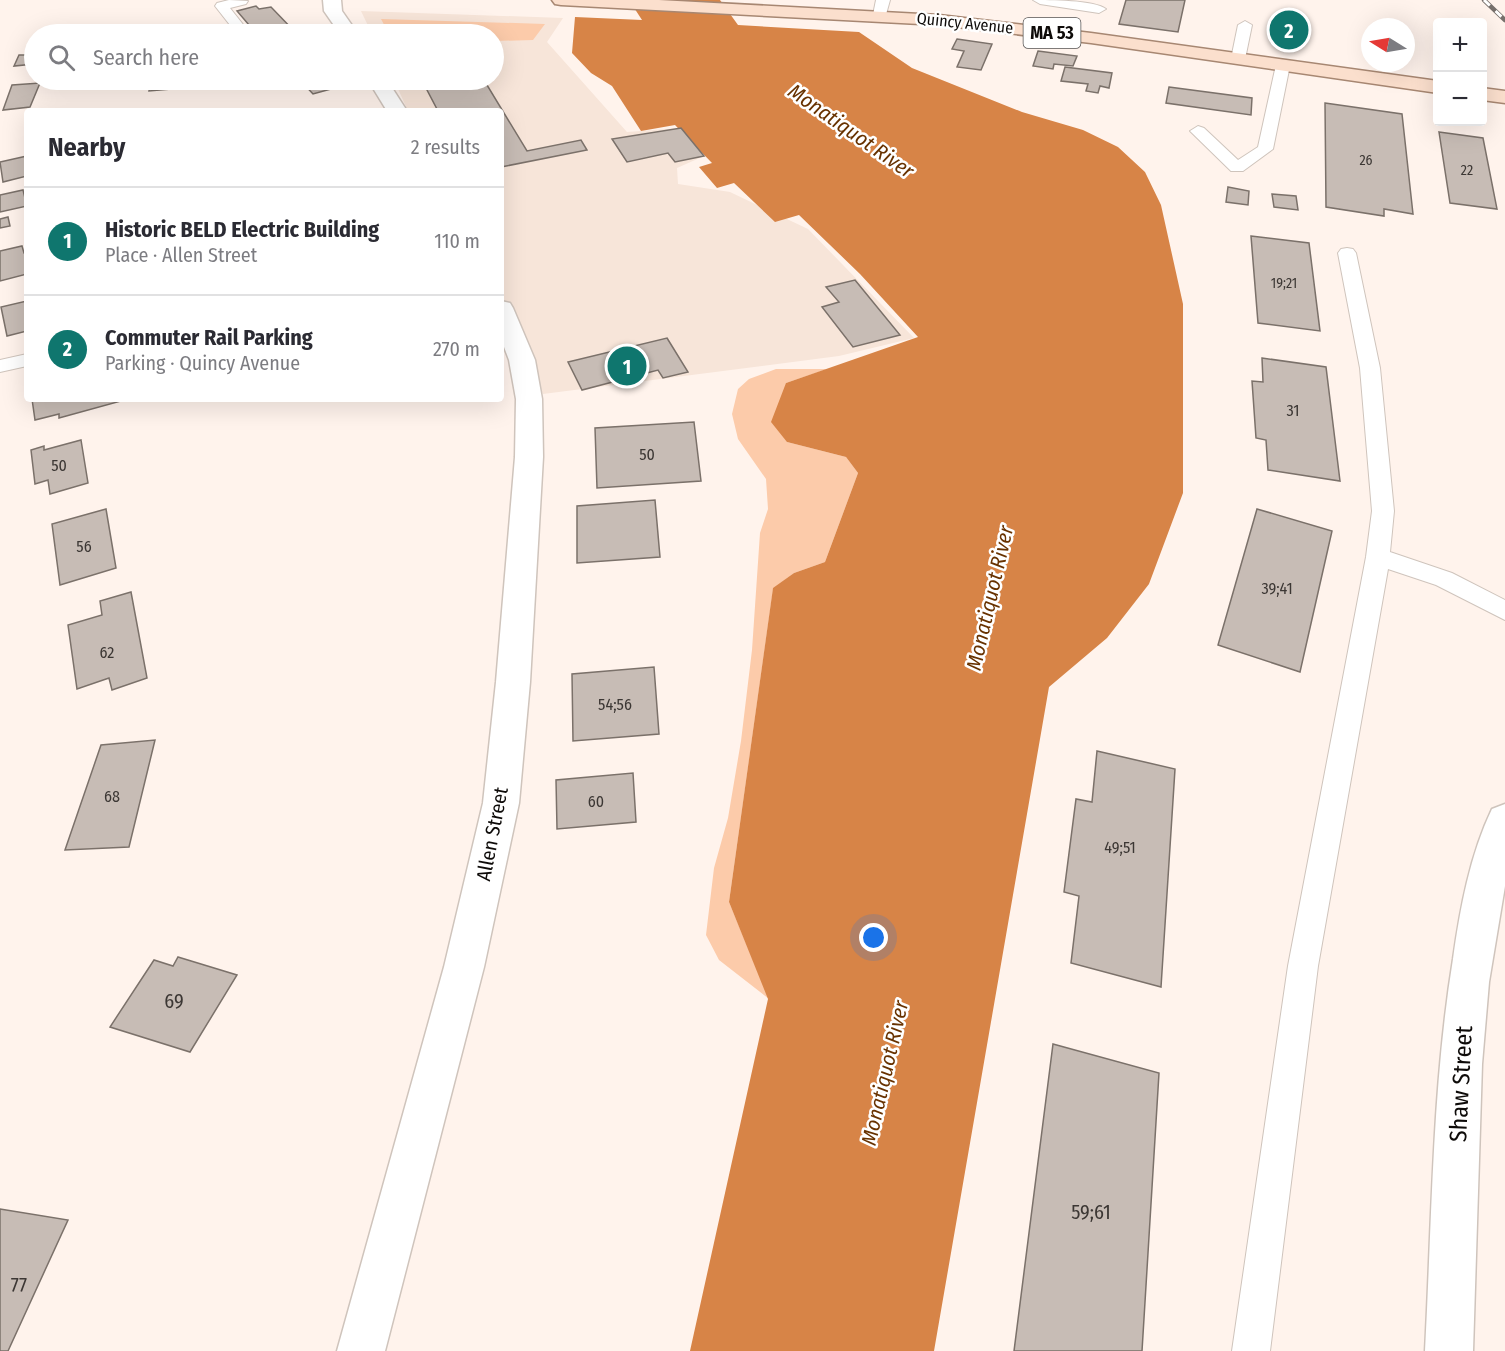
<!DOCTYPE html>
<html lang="en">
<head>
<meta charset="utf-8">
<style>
	:root { --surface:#fff; --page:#f2f2f3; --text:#2b2b33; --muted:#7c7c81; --line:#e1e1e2; --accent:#0f766e }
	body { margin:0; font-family:"Fira Sans Condensed",sans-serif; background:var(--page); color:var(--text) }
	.controls { position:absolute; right:18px; top:18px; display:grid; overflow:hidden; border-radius:6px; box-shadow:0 6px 24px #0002 }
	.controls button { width:54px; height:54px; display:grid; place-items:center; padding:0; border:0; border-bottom:2px solid var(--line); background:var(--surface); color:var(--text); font:30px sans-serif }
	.compass { position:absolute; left:1361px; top:18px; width:54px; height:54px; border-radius:50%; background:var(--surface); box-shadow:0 6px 24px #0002; rotate:281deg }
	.you { position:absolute; left:874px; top:938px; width:21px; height:21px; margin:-15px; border:4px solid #fff; border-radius:50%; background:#1a73e8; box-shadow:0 0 0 9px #1a73e833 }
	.badge { display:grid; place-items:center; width:39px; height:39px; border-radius:50%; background:var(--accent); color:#fff; font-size:20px; font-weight:700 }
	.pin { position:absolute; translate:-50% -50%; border:3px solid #fff; box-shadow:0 2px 6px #0006 }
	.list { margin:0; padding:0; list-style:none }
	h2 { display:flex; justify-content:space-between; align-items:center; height:78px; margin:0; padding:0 24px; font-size:26px }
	h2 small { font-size:20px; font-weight:400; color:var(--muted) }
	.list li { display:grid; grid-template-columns:39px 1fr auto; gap:18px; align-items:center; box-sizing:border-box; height:108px; padding:0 24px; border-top:2px solid var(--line) }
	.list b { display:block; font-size:22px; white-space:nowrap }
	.list p { margin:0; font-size:20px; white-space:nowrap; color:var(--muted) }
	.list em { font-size:20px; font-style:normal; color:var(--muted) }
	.icon { flex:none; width:33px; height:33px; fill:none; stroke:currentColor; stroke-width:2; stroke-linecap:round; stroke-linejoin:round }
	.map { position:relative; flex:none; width:1505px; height:1351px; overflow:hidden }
	.search { position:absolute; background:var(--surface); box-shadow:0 6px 24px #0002; left:24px; top:24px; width:480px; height:66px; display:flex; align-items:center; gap:15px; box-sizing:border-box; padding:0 21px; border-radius:33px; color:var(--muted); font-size:22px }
	.panel { position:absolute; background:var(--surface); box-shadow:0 6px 24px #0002; left:24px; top:108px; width:480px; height:294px; border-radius:6px }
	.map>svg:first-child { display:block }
</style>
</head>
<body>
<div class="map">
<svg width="1505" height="1351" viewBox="0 0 1505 1351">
	<rect width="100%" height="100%" fill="#fff3ec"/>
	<!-- built -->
	<path fill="#f7e5d9" d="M361,11L563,18L547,42L627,132L681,128L704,156L677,168L678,184L730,192L808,229L914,338L839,356L543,394L501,306V111H408L394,80H494V34H372Z"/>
	<!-- green -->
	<g fill="#fccbaa">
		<path d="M381,19L545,24L533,40L494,41V34H389Z"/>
		<path d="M776,369H827L786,383L787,442L846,457L858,473L825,562L794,573L773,589L729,902L769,999L719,960L706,935L714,868L728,818L741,741L752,650L760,533L768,509L766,479L738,439L732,414L738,389L749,379Z"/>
	</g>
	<!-- water -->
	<path fill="#d78447" d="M629,0H720L738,25L859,32L912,68L1022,112L1083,130L1118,147L1145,172L1161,205L1183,304V493L1149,584L1107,638L1049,687L934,1351H690L768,999L729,902L773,588L794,573L825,562L858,473L846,457L787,442L771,422L786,383L918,337L860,274L799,215L775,222L734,183L717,188L699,167L712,163L675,125L641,131L612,86L591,73L572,53L575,17L642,20Z"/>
	<!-- building -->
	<g fill="#c7bcb5" stroke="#7b716a" stroke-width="1.5">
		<path d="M1126,0H1185L1178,32L1119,24Z"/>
		<path d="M256,6L259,9L271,7L297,34H245L255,32L237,11Z"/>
		<path d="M957,39L992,44L981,70L957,67L964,51L952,49Z"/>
		<path d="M34,41V64L14,66L19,55H27Z"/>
		<path d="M1038,51L1077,56L1073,66L1054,64L1053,69L1033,66Z"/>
		<path d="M1065,67L1112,73L1109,88L1100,86L1098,93L1086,91L1088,84L1061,81Z"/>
		<path d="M151,80L175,81L185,80L183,88L149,91Z"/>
		<path d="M300,80H331L338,87L313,94Z"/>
		<path d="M429,80H484L527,151L581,140L587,150L501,167V111H438L426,88L432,87Z"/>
		<path d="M40,83L30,107L3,110L12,85Z"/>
		<path d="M1169,87L1252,98L1251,115L1166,103Z"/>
		<path d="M1325,103L1402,114L1413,214L1384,209V216L1326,207Z"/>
		<path d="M681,128L704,156L675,162L668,153L627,162L612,139Z"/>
		<path d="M1439,132L1483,138L1497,209L1450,203Z"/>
		<path d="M27,156V176L3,182L0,162Z"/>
		<path d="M1228,187L1249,191L1248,205L1226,202Z"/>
		<path d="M23,190L27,206L0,212V195Z"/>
		<path d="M1272,194L1296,196L1298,210L1274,207Z"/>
		<path d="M8,217L10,226L0,228V219Z"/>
		<path d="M1251,236L1309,243L1320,331L1258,323Z"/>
		<path d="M22,246L24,253H27V274L0,281V251Z"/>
		<path d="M855,280L900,335L853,347L822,307L839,302L826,287Z"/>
		<path d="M26,295H27V331L7,336L1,307L27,301Z"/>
		<path d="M667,338L688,372L663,378L658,370L582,390L568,362Z"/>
		<path d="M1262,358L1326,367L1340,481L1268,470L1266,440L1256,438L1252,381L1263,382Z"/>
		<path d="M32,399H121V401L59,418V414L35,420Z"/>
		<path d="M694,422L701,481L597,488L595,428Z"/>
		<path d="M81,440L88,483L50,494L48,480L35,484L31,450L44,446V450Z"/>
		<path d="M655,500L660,557L577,563V506Z"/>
		<path d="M106,509L116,568L60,585L52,524Z"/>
		<path d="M1257,509L1332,531L1300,672L1218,645Z"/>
		<path d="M131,592L147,678L112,690L109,678L77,689L68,625L102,615L100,601Z"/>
		<path d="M654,667L659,734L573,741L572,674Z"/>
		<path d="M155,740L129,847L65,850L101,745Z"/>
		<path d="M1097,751L1175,769L1161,987L1071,963L1079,896L1064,892L1076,799L1092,802Z"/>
		<path d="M633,773L636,822L557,829L556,780Z"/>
		<path d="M178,957L237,975L190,1052L110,1027L154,960L173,966Z"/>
		<path d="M1053,1044L1159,1073L1142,1351H1014Z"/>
		<path d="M0,1209L68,1220L8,1351H0Z"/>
	</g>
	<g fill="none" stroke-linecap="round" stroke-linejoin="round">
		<!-- lane casing -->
		<g stroke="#cfc4bc" stroke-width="2">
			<g id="lane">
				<path d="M229,0L248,1L246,4L230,8L249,32L247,34H237L215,6L217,3Z"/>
				<path d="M876,0H890L885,18H875L873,15Z"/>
				<path d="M1033,0C1050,0 1094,0 1106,9L1099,13L1040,4Z"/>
				<path d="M1245,21L1252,25L1245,59L1238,63L1231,59L1238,25Z"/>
				<path d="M1283,61L1290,65L1273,149L1243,171H1231L1190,131L1198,126L1204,128L1238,160L1258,147L1276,65Z"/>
				<path d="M1347,248L1353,249L1356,253L1380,368L1394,511L1390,552L1452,573L1505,600V620L1436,585L1388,569L1318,966L1270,1351H1232L1288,966L1366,557L1372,511L1360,368L1338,253L1341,249Z"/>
				<path d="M27,354V366L0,372V360Z"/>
			</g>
		</g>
		<!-- street casing -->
		<g stroke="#cfc4bc" stroke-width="3">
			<g id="street">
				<path d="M323,0H341L342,11L358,34H340L324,11Z"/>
				<path d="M368,80H387L407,111H387Z"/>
				<path d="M501,301L510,303L513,308L535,360L542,399L543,457L530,682L519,803L484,967L385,1351H337L444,967L483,803L496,682L515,457L516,399L509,360L501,339Z"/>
			</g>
		</g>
		<!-- secondary casing -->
		<g stroke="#cfc4bc" stroke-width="3">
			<path id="secondary" d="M1505,804V886L1489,982L1482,1064L1473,1351H1425C1432,1220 1432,1088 1453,959C1460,909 1470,855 1492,809Z"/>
		</g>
		<!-- primary casing -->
		<g stroke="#a78772" stroke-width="3">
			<g id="primary">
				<path d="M552,0H659L939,15L1091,33L1438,81V93L1091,43L939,25L561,5L555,4Z"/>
				<path d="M1482,88L1505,91V103L1482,100Z"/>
			</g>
		</g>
		<!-- lane -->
		<use href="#lane" fill="#fff" fill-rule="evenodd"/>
		<!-- street -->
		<use href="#street" fill="#fff" fill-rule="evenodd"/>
		<!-- secondary -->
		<use href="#secondary" fill="#fff" fill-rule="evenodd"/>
		<!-- primary -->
		<use href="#primary" fill="#fbdfcd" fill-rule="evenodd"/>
		<!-- rail casing -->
		<g stroke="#77706c" stroke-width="4.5">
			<path id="rail" d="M1484,0L1505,20"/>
		</g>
		<!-- rail -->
		<use href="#rail" stroke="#fff" stroke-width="3" stroke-dasharray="8" stroke-linecap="butt"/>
	</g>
	<g text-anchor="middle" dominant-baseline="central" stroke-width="5" stroke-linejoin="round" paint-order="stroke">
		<!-- far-number labels -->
		<g font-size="14" fill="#3c3734">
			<text x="1366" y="160">26</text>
			<text x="1467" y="170">22</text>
			<text x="1284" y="283">19;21</text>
		</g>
		<!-- far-street labels -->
		<g font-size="16" fill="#0e0b09" stroke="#fff">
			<text transform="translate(965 23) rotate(6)">Quincy Avenue</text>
		</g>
		<!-- number labels -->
		<g font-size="16" fill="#3c3734">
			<text x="1293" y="410">31</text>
			<text x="647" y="454">50</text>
			<text x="59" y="465">50</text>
			<text x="84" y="546">56</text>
			<text x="1277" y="588">39;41</text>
			<text x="107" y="652">62</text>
			<text x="615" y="704">54;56</text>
			<text x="112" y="796">68</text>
			<text x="596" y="801">60</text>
			<text x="1120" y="847">49;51</text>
		</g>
		<!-- shield labels -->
		<rect fill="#fff" stroke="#565453" stroke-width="1.5" x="1023.5" y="18" width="57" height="30" rx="4.5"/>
		<g font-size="18" font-weight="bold" fill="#0e0b09">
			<text x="1052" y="33">MA 53</text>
		</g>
		<!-- street labels -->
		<g font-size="20" fill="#0e0b09" stroke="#fff">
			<text transform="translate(492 834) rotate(-79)">Allen Street</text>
		</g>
		<!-- near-number labels -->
		<g font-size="20" fill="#3c3734">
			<text x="174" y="1001">69</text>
			<text x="1091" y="1212">59;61</text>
			<text x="19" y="1285">77</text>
		</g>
		<!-- water labels -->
		<g font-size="21" font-style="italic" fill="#683200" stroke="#fff">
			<text transform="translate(851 131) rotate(35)">Monatiquot River</text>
			<text transform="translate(990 598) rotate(-77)">Monatiquot River</text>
			<text transform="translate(885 1073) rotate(-77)">Monatiquot River</text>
		</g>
		<!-- near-street labels -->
		<g font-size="24" fill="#0e0b09" stroke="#fff">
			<text transform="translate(1461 1084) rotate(-87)">Shaw Street</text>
		</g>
	</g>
</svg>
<div class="controls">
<button>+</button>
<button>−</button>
</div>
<svg class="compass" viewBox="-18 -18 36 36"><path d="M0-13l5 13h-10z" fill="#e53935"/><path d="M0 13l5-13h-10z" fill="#7c7c81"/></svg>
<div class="you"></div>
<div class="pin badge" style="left:627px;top:366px">1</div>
<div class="pin badge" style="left:1289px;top:30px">2</div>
<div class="search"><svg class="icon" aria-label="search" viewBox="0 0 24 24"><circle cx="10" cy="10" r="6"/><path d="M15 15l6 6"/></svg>Search here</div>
<section class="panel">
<h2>Nearby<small>2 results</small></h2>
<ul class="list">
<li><span class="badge">1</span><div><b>Historic BELD Electric Building</b><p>Place · Allen Street</p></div><em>110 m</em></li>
<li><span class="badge">2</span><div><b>Commuter Rail Parking</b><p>Parking · Quincy Avenue</p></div><em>270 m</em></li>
</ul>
</section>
</div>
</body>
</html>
